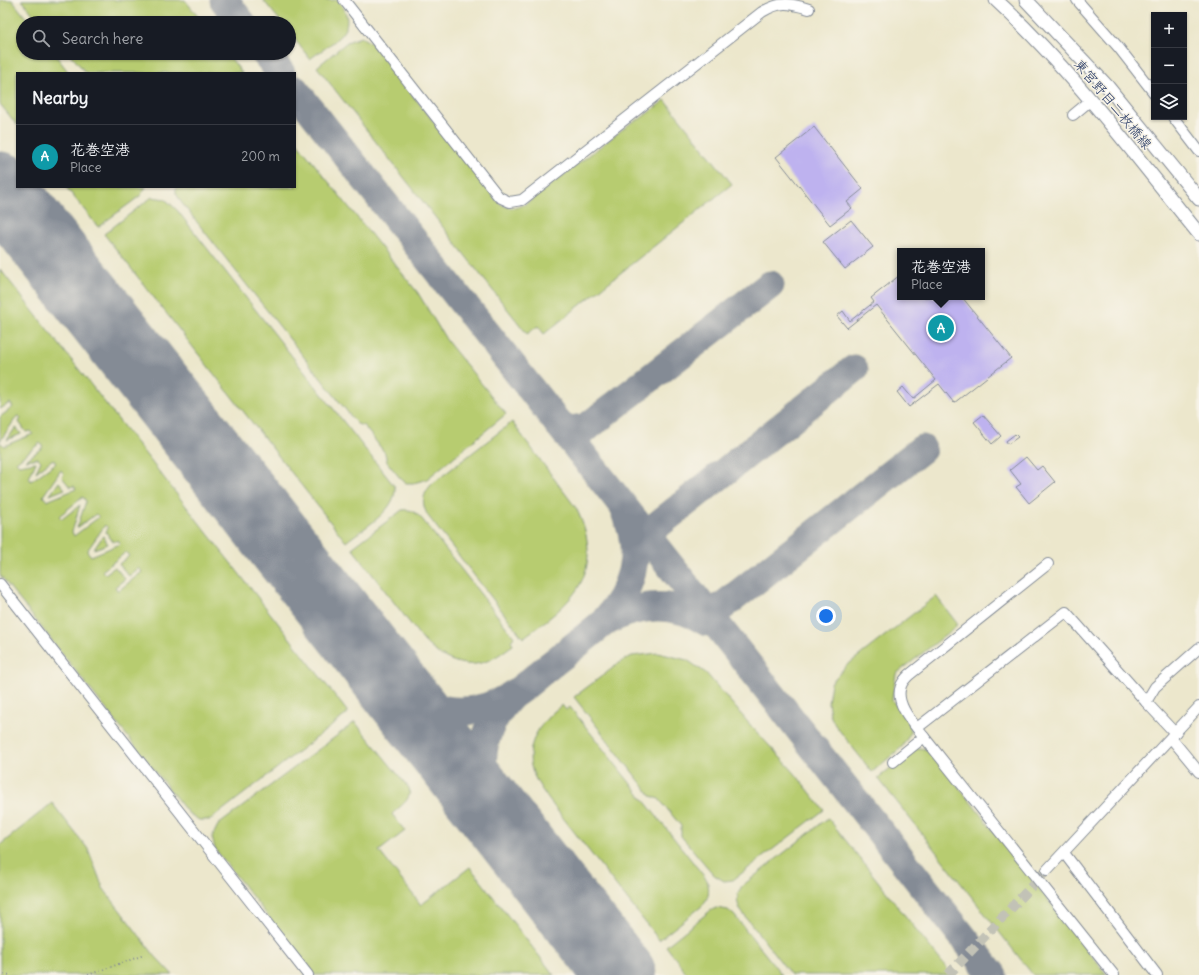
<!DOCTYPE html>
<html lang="en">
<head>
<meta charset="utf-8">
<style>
	:root { --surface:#171b24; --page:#20242c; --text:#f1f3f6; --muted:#9ea1a6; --line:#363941; --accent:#1f6fb2 }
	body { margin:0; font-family:Delius,"Klee One",sans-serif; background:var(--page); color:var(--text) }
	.controls { position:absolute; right:12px; top:12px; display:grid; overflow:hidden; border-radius:0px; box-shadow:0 1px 3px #0004 }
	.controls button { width:36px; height:36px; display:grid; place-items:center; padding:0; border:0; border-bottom:1px solid var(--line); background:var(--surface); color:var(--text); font:20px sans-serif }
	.you { position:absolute; left:826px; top:616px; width:14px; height:14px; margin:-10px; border:3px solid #fff; border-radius:50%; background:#1a73e8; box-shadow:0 0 0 6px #1a73e833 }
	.badge { display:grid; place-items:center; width:26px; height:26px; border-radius:50%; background:var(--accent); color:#fff; font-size:13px; font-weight:700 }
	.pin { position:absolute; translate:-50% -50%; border:2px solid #fff; box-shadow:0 1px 4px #0006 }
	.popup { position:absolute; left:897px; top:248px; width:88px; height:52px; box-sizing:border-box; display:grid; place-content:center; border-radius:0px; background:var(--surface); filter:drop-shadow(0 1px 3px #0005); font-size:13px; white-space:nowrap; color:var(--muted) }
	.popup b { font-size:15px; color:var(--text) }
	.popup::after { content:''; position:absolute; left:50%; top:100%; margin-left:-8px; border:8px solid transparent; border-top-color:var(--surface) }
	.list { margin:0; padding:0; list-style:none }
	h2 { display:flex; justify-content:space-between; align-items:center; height:52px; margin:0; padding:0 16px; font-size:17px }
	h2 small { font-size:13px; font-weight:400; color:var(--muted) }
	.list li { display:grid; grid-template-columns:26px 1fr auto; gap:12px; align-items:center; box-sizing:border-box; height:64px; padding:0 16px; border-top:1px solid var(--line) }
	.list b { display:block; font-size:15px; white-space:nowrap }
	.list p { margin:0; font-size:13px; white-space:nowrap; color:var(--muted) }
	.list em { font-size:13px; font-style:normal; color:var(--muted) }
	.icon { flex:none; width:22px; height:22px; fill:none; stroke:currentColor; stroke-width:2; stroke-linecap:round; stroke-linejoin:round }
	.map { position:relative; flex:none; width:1199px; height:975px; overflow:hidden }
	.search { position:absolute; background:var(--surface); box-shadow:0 1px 3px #0004; left:16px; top:16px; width:280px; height:44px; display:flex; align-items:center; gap:10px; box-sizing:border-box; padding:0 14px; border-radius:22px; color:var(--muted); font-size:15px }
	.panel { position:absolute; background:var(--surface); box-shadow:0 1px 3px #0004; left:16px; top:72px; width:280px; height:116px; border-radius:0px }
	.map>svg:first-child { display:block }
</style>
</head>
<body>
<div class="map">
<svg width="1199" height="975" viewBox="0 0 1199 975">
	<rect width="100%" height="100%" fill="#f7f3e8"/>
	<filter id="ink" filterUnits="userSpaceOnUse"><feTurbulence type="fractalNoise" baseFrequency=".025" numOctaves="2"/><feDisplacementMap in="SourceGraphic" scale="8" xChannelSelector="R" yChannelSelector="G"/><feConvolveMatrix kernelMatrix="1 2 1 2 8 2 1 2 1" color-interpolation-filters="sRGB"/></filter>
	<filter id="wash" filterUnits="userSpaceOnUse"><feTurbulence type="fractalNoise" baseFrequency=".012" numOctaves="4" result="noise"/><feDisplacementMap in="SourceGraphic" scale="16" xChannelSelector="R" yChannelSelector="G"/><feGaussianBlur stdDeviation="0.9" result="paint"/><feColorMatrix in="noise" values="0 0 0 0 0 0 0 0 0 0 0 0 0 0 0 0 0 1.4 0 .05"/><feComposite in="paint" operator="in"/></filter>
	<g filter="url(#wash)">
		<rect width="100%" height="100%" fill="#ece7cc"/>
		<!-- green -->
		<g fill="#b7cc70" stroke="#697e67" fill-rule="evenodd">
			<path d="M0,0H12L30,23H23V53H54L69,73H17V125L0,104Z"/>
			<path d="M22,0H185L203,23H40Z"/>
			<path d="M263,0H338C362,30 332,42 310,59L289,32V23H282Z"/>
			<path d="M361,37L371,43L497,201C509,211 518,209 530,201L632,122L640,119L665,100L732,184L544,334L538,326L527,334L317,67L347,42Z"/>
			<path d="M69,53H227L242,73H86Z"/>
			<path d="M295,140L418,293L447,341L506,414L427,479L414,483H406L400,478L387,462L385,453L364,426L357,424L181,202L176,193V187H295Z"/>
			<path d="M66,187H146L140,196L98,227Z"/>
			<path d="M152,197L165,199L177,210L395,487C397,511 363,528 346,542L104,234Z"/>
			<path d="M0,269L347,711V714L210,820H199L188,813L0,575V442L4,446L33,434L31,431L26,432L19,422L21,418L18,415L0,441V417L13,407L10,403L0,409ZM40,443L43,447L26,460L38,458L41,461L36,472L53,459L56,463L31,481L29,478L36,462L19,465L16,462ZM61,470L64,474L62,477L70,487L74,486L76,489L47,501L43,496ZM83,497L86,501L77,528L96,514L99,517L74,536L72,532L80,505L62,519L59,516ZM105,525L108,528L106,532L113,542L118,540L120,544L91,556L87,551ZM126,552L129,556L119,564L129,576L139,568L142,572L118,591L115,587L125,579L115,567L105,574L102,571Z"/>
			<path d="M512,422L576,508C593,541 594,575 566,603C554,616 537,627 523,638L428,516C421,503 422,495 432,484Z"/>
			<path d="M16,427L21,434L7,440Z"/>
			<path d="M59,482L65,489L50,495Z"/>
			<path d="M402,510C412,509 415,512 422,519L514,637L511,641L513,645C504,651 495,659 484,662C462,670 437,656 423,640L352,548Z"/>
			<path d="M103,536L108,544L94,549Z"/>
			<path d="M936,596L956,622V627L896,674L892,700L910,725L911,732L902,747L872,772L835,725L830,715L828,702L831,683L846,666Z"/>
			<path d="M658,653L687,660L706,673L752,727L793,771L824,810L733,880L724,881L714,875L681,836V826L659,799L651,796L574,697L622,661L632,656Z"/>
			<path d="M562,705L566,710L570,707L707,880C710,891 709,897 702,906L659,940L549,800C542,790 534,779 531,766C526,741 543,719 562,705Z"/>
			<path d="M355,722L409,788C412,800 400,806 392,814L405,831L379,851L421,905L470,867L554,975H314L215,849L212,837L218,825Z"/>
			<path d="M918,748L926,749L932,753L1107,975H1033L878,778L913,750Z"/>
			<path d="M52,803L88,849L103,888L155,956L173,975H0V845Z"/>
			<path d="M828,818L952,975H791L741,911C736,902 736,895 742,886Z"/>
			<path d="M716,908L728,910L734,915L782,975H688L666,946L710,911Z"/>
		</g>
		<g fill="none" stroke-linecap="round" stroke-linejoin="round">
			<!-- taxiway -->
			<g stroke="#848b95" stroke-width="29">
				<path d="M224,0L242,23"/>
				<path d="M265,53L281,73"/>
				<path d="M295,90L993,975"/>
				<path d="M558,424L570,430L586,428L770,285"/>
				<path d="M637,551L645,535L854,369"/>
				<path d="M690,612C703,614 712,613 723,606L922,449"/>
				<path d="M603,623C638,603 673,600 707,622"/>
				<path d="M387,678C423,713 467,723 512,695C525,687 536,676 548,667C567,652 585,638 603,623C631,592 644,554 626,515"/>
				<path d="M495,815C475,769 478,731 512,695"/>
			</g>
			<!-- runway -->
			<path stroke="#848b95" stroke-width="71" d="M0,187L621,975"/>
		</g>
		<g id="blocks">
			<!-- building -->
			<g fill="#beb2ef">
				<path d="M814,127L863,189L847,202L852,208L830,225L776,157Z"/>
				<path d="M851,220L873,247L845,269L823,242Z"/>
				<path d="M900,275V297H962L1011,358L954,403L939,384L909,407L897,392L903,387L913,399L936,380L876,305L847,328L837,316L843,311L850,321L874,302L871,298Z"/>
				<path d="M983,415L1001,436L992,444L974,422Z"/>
				<path d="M1015,434L1018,437L1008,444L1006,441Z"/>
				<path d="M1026,457L1037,470L1042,466L1055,482L1029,503L1016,487L1021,484L1010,470Z"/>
			</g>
		</g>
	</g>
	<g filter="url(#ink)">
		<use href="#blocks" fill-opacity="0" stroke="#848b95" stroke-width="1"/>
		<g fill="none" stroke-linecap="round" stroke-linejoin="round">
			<!-- minor-tunnel -->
			<path stroke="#c2c2b6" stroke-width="10" stroke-dasharray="10 5" stroke-linecap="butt" d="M948,975L1047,870"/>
			<!-- minor casing -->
			<g stroke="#848b95" stroke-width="12">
				<g id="minor">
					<path d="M344,0L499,197L510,202L522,200L762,12C781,1 788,3 809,9"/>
					<path d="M1077,0L1119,48L1154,93"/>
					<path d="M1073,115L1091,100"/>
					<path d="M1173,117L1199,151"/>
					<path d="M1048,564L909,675C906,678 902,682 901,686C894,704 914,724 924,737L1114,975"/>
					<path d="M0,584L308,975"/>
					<path d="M1146,702L1175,733"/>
					<path d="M917,728L1066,612L1146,702L1155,687L1199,648"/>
					<path d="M1171,738L1199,772"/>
					<path d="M893,762L924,737"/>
					<path d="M1064,853L1157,975"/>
					<path d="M1047,870L1199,707"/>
				</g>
			</g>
			<!-- major casing -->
			<g stroke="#848b95" stroke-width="15">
				<g id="major">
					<path d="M996,0C1072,70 1134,154 1199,234"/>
					<path d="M1026,0L1108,87L1199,199"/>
				</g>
			</g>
			<!-- path -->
			<g stroke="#848b95" stroke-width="2" stroke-dasharray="1 3" stroke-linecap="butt">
				<path d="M0,974L11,975"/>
				<path d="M88,975L144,955"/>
			</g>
			<!-- minor -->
			<use href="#minor" stroke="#fff" stroke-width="10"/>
			<!-- major -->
			<use href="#major" stroke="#fff" stroke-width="13"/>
		</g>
	</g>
	<g text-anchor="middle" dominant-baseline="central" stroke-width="3" stroke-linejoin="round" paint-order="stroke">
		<!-- street labels -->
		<g font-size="14" fill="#1b2f5e" stroke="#f7f3e8">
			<text transform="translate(1113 104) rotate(50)">東宮野目二枚橋線</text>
		</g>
	</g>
</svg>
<div class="controls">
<button>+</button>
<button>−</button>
<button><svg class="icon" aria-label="layers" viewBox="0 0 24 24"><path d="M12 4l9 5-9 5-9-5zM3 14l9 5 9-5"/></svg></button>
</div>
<div class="you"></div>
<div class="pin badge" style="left:941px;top:328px;background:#0f9aa8">A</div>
<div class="popup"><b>花巻空港</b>Place</div>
<div class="search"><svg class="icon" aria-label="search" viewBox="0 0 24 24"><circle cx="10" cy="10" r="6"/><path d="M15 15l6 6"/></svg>Search here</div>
<section class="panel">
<h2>Nearby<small></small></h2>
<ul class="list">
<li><span class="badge" style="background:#0f9aa8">A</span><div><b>花巻空港</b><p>Place</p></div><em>200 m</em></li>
</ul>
</section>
</div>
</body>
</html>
